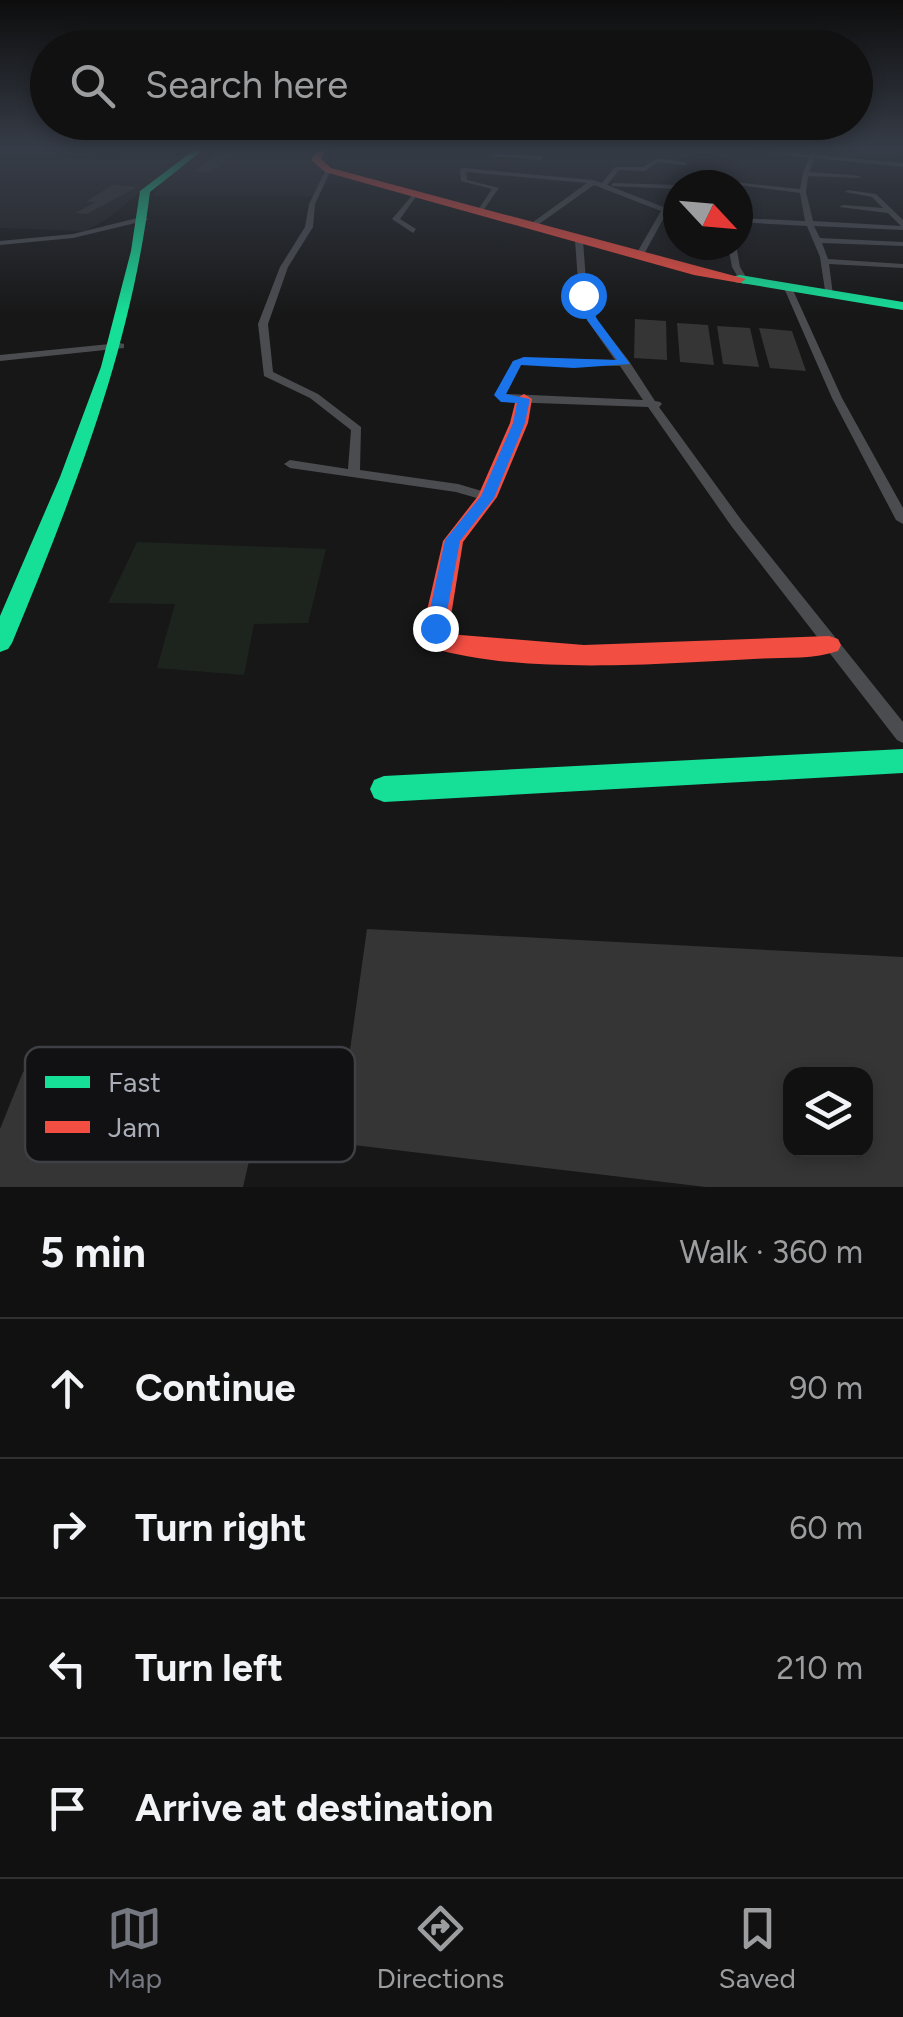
<!DOCTYPE html>
<html lang="en">
<head>
<meta charset="utf-8">
<style>
	:root { --surface:#111; --page:#1a1a1a; --text:#f1f3f6; --muted:#9c9d9f; --line:#303131; --accent:#757880 }
	body { margin:0; font-family:Figtree,sans-serif; background:var(--page); color:var(--text) }
	.controls { position:absolute; right:30px; bottom:30px; display:grid; overflow:hidden; border-radius:20px; box-shadow:0 5px 15px #0003 }
	.controls button { width:90px; height:90px; display:grid; place-items:center; padding:0; border:0; border-bottom:2px solid var(--line); background:var(--surface); color:var(--text); font:50px sans-serif }
	.compass { position:absolute; left:663px; top:170px; width:90px; height:90px; border-radius:50%; background:var(--surface); box-shadow:0 5px 15px #0003; rotate:116deg }
	.stop { position:absolute; width:30px; height:30px; margin:-22px; border:8px solid #1a73e8; border-radius:50%; background:#fff }
	.stop.end { background:#1a73e8; border-color:#fff; box-shadow:0 2px 10px #0008 }
	.list { margin:0; padding:0; list-style:none }
	h2 { display:flex; justify-content:space-between; align-items:center; height:130px; margin:0; padding:0 40px; font-size:42px }
	h2 small { font-size:32px; font-weight:400; color:var(--muted) }
	.list li { display:grid; grid-template-columns:65px 1fr auto; gap:30px; align-items:center; box-sizing:border-box; height:140px; padding:0 40px; border-top:2px solid var(--line) }
	.list b { display:block; font-size:38px; white-space:nowrap }
	.list em { font-size:32px; font-style:normal; color:var(--muted) }
	.icon { flex:none; width:55px; height:55px; fill:none; stroke:currentColor; stroke-width:2; stroke-linecap:round; stroke-linejoin:round }
	.map { position:relative; flex:none; width:903px; height:1187px; overflow:hidden }
	.search { position:absolute; background:var(--surface); box-shadow:0 5px 15px #0003; left:30px; right:30px; top:30px; height:110px; display:flex; align-items:center; gap:25px; box-sizing:border-box; padding:0 35px; border-radius:55px; color:var(--muted); font-size:38px }
	.sheet { height:690px; background:var(--surface) }
	nav { display:flex; justify-content:space-around; align-items:center; box-sizing:border-box; height:140px; border-top:2px solid var(--line); background:var(--surface); font-size:28px; color:var(--muted) }
	nav a { display:grid; justify-items:center; gap:5px }
	nav .on { color:var(--accent) }
	.map>svg:first-child { display:block }
</style>
</head>
<body>
<div class="map">
<svg width="903" height="1187" viewBox="0 0 903 1187">
	<rect width="100%" height="100%" fill="#171717"/>
	<!-- built -->
	<g fill="#212123">
		<path d="M207,150H329L315,196H153L164,179Z"/>
		<path d="M185,157L107,219L85,231L0,228V159Z"/>
	</g>
	<!-- green -->
	<path fill="#1d241e" d="M137,542L326,549L308,623L254,624L244,675L157,668L175,604L108,603Z"/>
	<!-- building -->
	<g fill="#353536" fill-rule="evenodd">
		<path d="M225,150H241L210,172L194,171Z"/>
		<path d="M112,185L137,187L87,214L75,213L96,202H86Z"/>
		<path d="M635,319L666,321L667,360L634,358Z"/>
		<path d="M677,323L708,325L714,365L680,362Z"/>
		<path d="M717,326L750,328L759,367L723,364Z"/>
		<path d="M759,328L792,331L806,371L770,368Z"/>
		<path d="M367,929L903,957V1187H706L337,1143ZM790,1074H866V1150H790Z"/>
		<path d="M23,1072L269,1075L243,1187H0V1129Z"/>
	</g>
	<g fill="none" stroke-linecap="round" stroke-linejoin="round">
		<!-- street -->
		<g fill="#4b4c50" fill-rule="evenodd">
			<path d="M745,150L810,154L812,150H818L816,155L903,163V167L815,158L809,172L861,176L858,178L808,176L806,192L813,221L901,226L888,213L839,207L843,205L883,208L872,197L845,192L848,190L876,194L903,220V230L814,226L820,238L903,242V246L822,243L828,259L903,264V268L829,264L833,295L826,297L820,257L807,226L738,222V218L805,221L800,193L738,185H708L716,180L800,189L803,173L809,158Z"/>
			<path d="M493,153L541,156L544,158L541,160L491,156Z"/>
			<path d="M657,158L688,163L685,165L658,162L645,171L619,170L607,185L666,208L678,209V213L667,212L643,256L639,258L635,256L661,211L594,185L532,229L529,225L587,183L466,172L467,180L499,188L480,215L476,213L492,189L461,181L460,170L463,168L593,180L602,183L615,167H644Z"/>
			<path d="M326,169L331,170L315,204L313,227L288,267L268,324L273,372L318,394L361,427L360,470L458,484L492,494L494,497L492,500L487,501L456,492L290,468L284,464L290,460L348,469L351,430L310,398L264,376L258,324L280,267L305,227L309,204Z"/>
			<path d="M613,183L678,185V189L611,186Z"/>
			<path d="M415,192L418,194L400,219L416,229L413,233L392,219Z"/>
			<path d="M145,216L148,220L73,238L0,245V241L73,234Z"/>
			<path d="M579,238L583,240L587,295L597,320L629,361L655,401L660,402L662,404L659,407L742,521L903,722V743L897,740L732,527L648,407L506,402L495,395L513,361L539,358L615,360L587,320L579,295L575,240ZM539,364L620,366L643,400L506,394L521,365Z"/>
			<path d="M728,245H736L740,267L749,282L748,284H742L732,267Z"/>
			<path d="M788,285L792,288L842,398L903,508V524L896,520L832,398L784,288Z"/>
			<path d="M120,343L124,344V348L0,361V355Z"/>
		</g>
		<!-- fast -->
		<g fill="#16e098" fill-rule="evenodd">
			<path d="M194,150H203L150,192C130,352 73,495 12,643L8,649L0,652V616L60,477L101,367L131,251L140,191Z"/>
			<path d="M740,275L903,302V310L735,282V276Z"/>
			<path d="M903,749V773L384,802L374,798L370,789L374,780L384,776Z"/>
		</g>
		<!-- jam -->
		<g fill="#f24e42" fill-rule="evenodd">
			<path d="M318,150H326L321,159L331,168L746,279L740,283L694,275L325,172L311,160Z"/>
			<path d="M524,394L532,399L528,423L497,497L463,542L448,634L584,645L829,636L838,639L841,645L838,651C812,660 780,657 753,659C659,664 517,675 429,647L423,628L443,541L478,496L510,423L516,399Z"/>
		</g>
	</g>
	<!-- sky -->
	<linearGradient id="sky" x2="0" y2="1"><stop stop-color="#0d0d0d"/><stop offset="0.47" stop-color="#363c47"/><stop offset="1" stop-color="#363c47" stop-opacity="0"/></linearGradient>
	<rect width="903" height="316" fill="url(#sky)"/>
	<!-- route -->
	<path fill="#1a73e8" d="M583,292L597,319L630,364L574,368L521,365L506,394L530,399L525,423L494,498L460,541L444,628L441,633H429L426,628L445,540L481,496L513,423L517,403L501,402L494,395L513,361L524,357L617,360L587,320L578,295Z"/>
	<!-- legend -->
	<rect x="25" y="1047" width="330" height="115" rx="15" fill="#111113" stroke="#3e4045" stroke-width="2.5"/>
	<rect x="45" y="1076" width="45" height="12" fill="#16e098"/>
	<rect x="45" y="1121" width="45" height="12" fill="#f24e42"/>
	<g font-size="28" fill="#a8adb8">
		<text x="108" y="1092">Fast</text>
		<text x="108" y="1137">Jam</text>
	</g>
</svg>
<div class="controls">
<button><svg class="icon" aria-label="layers" viewBox="0 0 24 24"><path d="M12 4l9 5-9 5-9-5zM3 14l9 5 9-5"/></svg></button>
</div>
<svg class="compass" viewBox="-18 -18 36 36"><path d="M0-13l5 13h-10z" fill="#e53935"/><path d="M0 13l5-13h-10z" fill="#9c9d9f"/></svg>
<div class="stop" style="left:583px;top:295px"></div>
<div class="stop end" style="left:435px;top:628px"></div>
<div class="search"><svg class="icon" aria-label="search" viewBox="0 0 24 24"><circle cx="10" cy="10" r="6"/><path d="M15 15l6 6"/></svg>Search here</div>
</div>
<section class="sheet">
<h2>5 min<small>Walk · 360 m</small></h2>
<ul class="list">
<li><svg class="icon" aria-label="ahead" viewBox="0 0 24 24"><path d="M12 20V5M6 11l6-6 6 6"/></svg><div><b>Continue</b></div><em>90 m</em></li>
<li><svg class="icon" aria-label="right" viewBox="0 0 24 24"><path d="M7 20v-9h11M14 6l5 5-5 5"/></svg><div><b>Turn right</b></div><em>60 m</em></li>
<li><svg class="icon" aria-label="left" viewBox="0 0 24 24"><path d="M17 20v-9H6M10 6l-5 5 5 5"/></svg><div><b>Turn left</b></div><em>210 m</em></li>
<li><svg class="icon" aria-label="arrive" viewBox="0 0 24 24"><path d="M6 21V4h12l-3 4 3 4H6"/></svg><div><b>Arrive at destination</b></div></li>
</ul>
</section>
<nav>
<a class="on"><svg class="icon" aria-label="map" viewBox="0 0 24 24"><path d="M3 6l6-2 6 2 6-2v14l-6 2-6-2-6 2zM9 4v14M15 6v14"/></svg>Map</a>
<a><svg class="icon" aria-label="directions" viewBox="0 0 24 24"><path d="M12 3l9 9-9 9-9-9zM9 14v-3h6M13 9l2 2-2 2"/></svg>Directions</a>
<a><svg class="icon" aria-label="saved" viewBox="0 0 24 24"><path d="M7 4h10v16l-5-4-5 4z"/></svg>Saved</a>
</nav>
</body>
</html>
